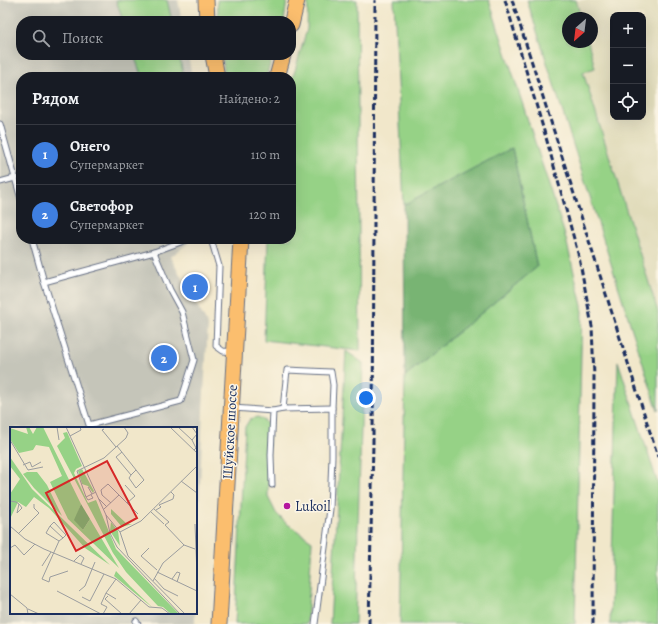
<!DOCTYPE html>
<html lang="ru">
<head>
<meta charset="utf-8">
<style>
	:root { --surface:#171b24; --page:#20242c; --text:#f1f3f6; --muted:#9ea1a6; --line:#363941; --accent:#d690ce }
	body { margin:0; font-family:Alegreya,serif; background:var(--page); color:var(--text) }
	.controls { position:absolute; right:12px; top:12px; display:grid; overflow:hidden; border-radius:8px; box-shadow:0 4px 16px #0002 }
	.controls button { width:36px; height:36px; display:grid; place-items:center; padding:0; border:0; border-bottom:1px solid var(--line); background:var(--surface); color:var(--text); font:20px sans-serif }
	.compass { position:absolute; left:562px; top:12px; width:36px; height:36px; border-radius:50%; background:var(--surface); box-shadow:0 4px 16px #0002; rotate:208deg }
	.you { position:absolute; left:366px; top:398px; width:14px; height:14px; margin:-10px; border:3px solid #fff; border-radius:50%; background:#1a73e8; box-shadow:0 0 0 6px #1a73e833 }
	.badge { display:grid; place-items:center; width:26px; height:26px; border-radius:50%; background:var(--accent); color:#fff; font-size:13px; font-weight:700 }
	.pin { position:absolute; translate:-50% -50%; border:2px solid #fff; box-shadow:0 1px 4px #0006 }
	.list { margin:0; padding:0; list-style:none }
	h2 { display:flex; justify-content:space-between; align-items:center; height:52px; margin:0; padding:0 16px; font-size:17px }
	h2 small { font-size:13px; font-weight:400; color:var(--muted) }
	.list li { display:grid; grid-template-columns:26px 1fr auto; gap:12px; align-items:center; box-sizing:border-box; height:60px; padding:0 16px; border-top:1px solid var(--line) }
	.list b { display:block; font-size:15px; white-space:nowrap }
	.list p { margin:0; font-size:13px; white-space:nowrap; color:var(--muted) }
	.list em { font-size:13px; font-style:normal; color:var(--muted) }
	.icon { flex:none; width:22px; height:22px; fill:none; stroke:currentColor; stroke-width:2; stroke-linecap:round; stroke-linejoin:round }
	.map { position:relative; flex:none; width:658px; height:624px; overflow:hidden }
	.search { position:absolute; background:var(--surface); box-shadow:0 4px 16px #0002; left:16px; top:16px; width:280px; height:44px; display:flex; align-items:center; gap:10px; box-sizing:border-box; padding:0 14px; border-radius:16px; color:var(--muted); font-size:15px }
	.panel { position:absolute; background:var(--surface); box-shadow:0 4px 16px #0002; left:16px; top:72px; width:280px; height:172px; border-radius:16px }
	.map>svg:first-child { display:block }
</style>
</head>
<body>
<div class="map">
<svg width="658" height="624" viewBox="0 0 658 624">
	<rect width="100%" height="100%" fill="#fcf5e5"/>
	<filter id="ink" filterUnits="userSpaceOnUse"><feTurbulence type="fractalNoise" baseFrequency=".025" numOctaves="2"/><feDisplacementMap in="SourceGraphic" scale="8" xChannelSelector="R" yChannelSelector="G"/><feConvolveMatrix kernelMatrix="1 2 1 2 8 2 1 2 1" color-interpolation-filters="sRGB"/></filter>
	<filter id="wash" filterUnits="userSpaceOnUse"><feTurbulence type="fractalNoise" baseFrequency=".012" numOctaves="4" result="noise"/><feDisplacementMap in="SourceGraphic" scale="16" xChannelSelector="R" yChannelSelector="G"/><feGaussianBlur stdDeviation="0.9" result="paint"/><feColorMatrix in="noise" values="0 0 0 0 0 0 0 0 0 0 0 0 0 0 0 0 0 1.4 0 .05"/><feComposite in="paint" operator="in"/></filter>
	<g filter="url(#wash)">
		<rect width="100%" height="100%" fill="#f1e7ca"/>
		<!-- built -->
		<path fill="#e1dcbb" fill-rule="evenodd" d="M576,0H658V312L583,71L595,68L588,42H592V18H581ZM613,15H643V117H613Z"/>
		<!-- industrial -->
		<path fill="#c5c5b9" d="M0,0H178L182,21H21V55H188L192,77H21V239H194L170,257L208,325L203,409L196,587V428H11V613H195V624H0Z"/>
		<!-- green -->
		<g fill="#96d286" stroke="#588072">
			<path d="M116,0H167L172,21H123Z"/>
			<path d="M217,0H287L284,21H219Z"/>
			<path d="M308,0H357L360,351L264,340L268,239H291V84L307,29Z"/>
			<path d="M394,0H489L565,235L582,306L575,624H400L405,376L537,267L512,148L404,205Z"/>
			<path d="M527,0H576L581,18H568V42H588L595,68L583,72L658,312V411Z"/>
			<path d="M134,55H179L184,77H142Z"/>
			<path d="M222,55H273L266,77H225Z"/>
			<path d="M346,351L363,363L355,624H330Z"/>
			<path d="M618,361L658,484V624H610Z"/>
			<path d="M258,417L265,421L269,427L268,497L276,513L286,523L312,541L307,624H235L245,427L250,419Z"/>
		</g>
		<!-- forest -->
		<path fill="#78b473" stroke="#4a7268" d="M512,148L537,267L405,376L404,205Z"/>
	</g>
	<g filter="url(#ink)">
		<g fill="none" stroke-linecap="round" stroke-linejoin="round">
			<!-- lane casing -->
			<g stroke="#666f84" stroke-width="7">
				<g id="lane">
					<path d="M0,124L21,199"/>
					<path d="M0,182L15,178"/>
					<path d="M32,239L44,282L154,252L189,239"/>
					<path d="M211,239L219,266L216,346L223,351L234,352"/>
					<path d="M44,282L89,425L181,401L194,360L182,312L170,290L154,252"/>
					<path d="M233,408L273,411L271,455L272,485"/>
					<path d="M283,409L287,370L331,372L333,385L332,408"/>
					<path d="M273,411L283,409L332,408V456L330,509L315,624"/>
					<path d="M136,621L138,624"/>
				</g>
			</g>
			<!-- primary casing -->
			<g stroke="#666f84" stroke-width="17">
				<g id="primary">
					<path d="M206,0L207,21"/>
					<path d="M291,25L297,0"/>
					<path d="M213,55L217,77"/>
					<path d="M277,77L283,55"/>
					<path d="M219,624L241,239"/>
				</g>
			</g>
			<!-- lane -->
			<use href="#lane" stroke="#fff" stroke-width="5"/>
			<!-- primary -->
			<use href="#primary" stroke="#fbbe6e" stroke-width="15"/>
			<!-- rail -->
			<g stroke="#1b2f5e" stroke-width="3" stroke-dasharray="6 3" stroke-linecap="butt">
				<path d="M505,0L547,141L579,257L592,326L594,377L593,624"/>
				<path d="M512,0L658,457"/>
				<path d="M369,624L373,443L375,0"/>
			</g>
		</g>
	</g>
	<!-- markers -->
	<circle fill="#b5179e" stroke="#fcf5e5" stroke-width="1.5" cx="287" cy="506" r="4"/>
	<g text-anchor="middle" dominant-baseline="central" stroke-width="3" stroke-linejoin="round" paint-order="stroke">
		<!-- street labels -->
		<g font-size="14" fill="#1b2f5e" stroke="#fcf5e5">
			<text transform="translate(230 432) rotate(-87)">Шуйское шоссе</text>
		</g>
		<!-- poi labels -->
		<g font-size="14" fill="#1b2f5e" stroke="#fcf5e5" text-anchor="start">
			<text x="295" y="506">Lukoil</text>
		</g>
	</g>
	<!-- overview -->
	<g transform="translate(10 427)">
		<rect width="187" height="187" fill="#f1e7ca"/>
		<path d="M16,0H19L23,7L27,0H33L71,77L65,93L73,103L80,92L109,141L58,92L40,55L52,49L39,20L26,18L23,23L9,26L0,12V1L18,7ZM57,5L72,39L66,42L64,46L78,76L86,73L106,122L169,187H161L153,180L148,179L116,145L103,126L47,19L55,11L53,6ZM0,30L22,62L100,138L75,121L39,81L24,70L16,80L8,75L0,92V67L10,52L0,39ZM72,42L84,64L83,66L78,59L72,57L68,44ZM17,45H27L37,58L52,89L24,61L13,47ZM101,82L117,97H122L112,100L101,87ZM101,95L108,104L110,119L100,104ZM106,144L120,159L143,181L104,149Z" fill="#96d286"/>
		<path d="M71,77L80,92L73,103L64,93Z" fill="#78b473"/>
		<path fill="none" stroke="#9b9d9f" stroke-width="1" d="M47,0L49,13M56,0L96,88L110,105L118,129L175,187M160,0L187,26M168,0L182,13L186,21L184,23M182,0L187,7L182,13M94,2L92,3L106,20M60,9L71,3L70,0M0,13L18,43L33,40M107,19L134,53L126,61L119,51L121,48M112,25L106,30L121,48L126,43M13,38L20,35L22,40L31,35M171,54L187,66M115,58L125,69L117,76M78,60L82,67L86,65M82,67L76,70L67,44L94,31L116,11L118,6L114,0M76,70L78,73L83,71L81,68M88,71L97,80M0,74L6,75L9,77L12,81L7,86L9,77M101,76L92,68L91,63L98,57L109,68M94,82L109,68L128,87M144,82L159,95L155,98L174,118L185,122M146,83L151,80L149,78L163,72L164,68L161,65M141,85L154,97M96,88L100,106L107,120L170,187M185,97L187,148M0,99L15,112L34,122L106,152L139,180L152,181L160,187M40,99L36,106L49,114M110,105L131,94L187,39M8,107L29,86L24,81V77M53,111L40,99L44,95L56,108L53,111L49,114L32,152L39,155L40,150L58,144M0,121L5,118L14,128L25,117M139,121L131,129L147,143M64,134L70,128L74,131L71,137M32,139L41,125M147,145L187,164M144,151L154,162L168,169M106,152L96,166L106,172M162,152L167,145L170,146L167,155M143,154L153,136L174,118M47,164L91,187M69,164L75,159L85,135M0,167L17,181L18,187M98,169L95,172L112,187M72,170L80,174L94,147M18,182L29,187M93,187L97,180L91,177L96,166M119,187L131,173"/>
		<path fill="#d62828" fill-opacity="0.15" stroke="#d62828" stroke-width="2" d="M97,34L127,91L66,124L36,66Z"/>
		<rect width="187" height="187" fill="none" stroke="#1b2f5e" stroke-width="2"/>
	</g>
</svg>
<div class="controls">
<button>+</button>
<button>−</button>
<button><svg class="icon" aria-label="locate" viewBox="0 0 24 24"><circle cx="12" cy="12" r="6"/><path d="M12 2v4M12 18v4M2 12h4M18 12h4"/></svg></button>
</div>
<svg class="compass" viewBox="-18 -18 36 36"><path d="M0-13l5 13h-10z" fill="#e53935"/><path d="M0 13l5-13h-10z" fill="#9ea1a6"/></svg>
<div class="you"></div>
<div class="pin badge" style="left:195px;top:287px;background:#3f7fe0">1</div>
<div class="pin badge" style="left:164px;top:358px;background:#3f7fe0">2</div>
<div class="search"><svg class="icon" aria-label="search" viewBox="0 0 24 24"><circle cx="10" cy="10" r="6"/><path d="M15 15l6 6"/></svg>Поиск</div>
<section class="panel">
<h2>Рядом<small>Найдено: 2</small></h2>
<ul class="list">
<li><span class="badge" style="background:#3f7fe0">1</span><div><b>Онего</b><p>Супермаркет</p></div><em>110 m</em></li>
<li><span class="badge" style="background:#3f7fe0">2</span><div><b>Светофор</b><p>Супермаркет</p></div><em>120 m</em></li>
</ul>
</section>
</div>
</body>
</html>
